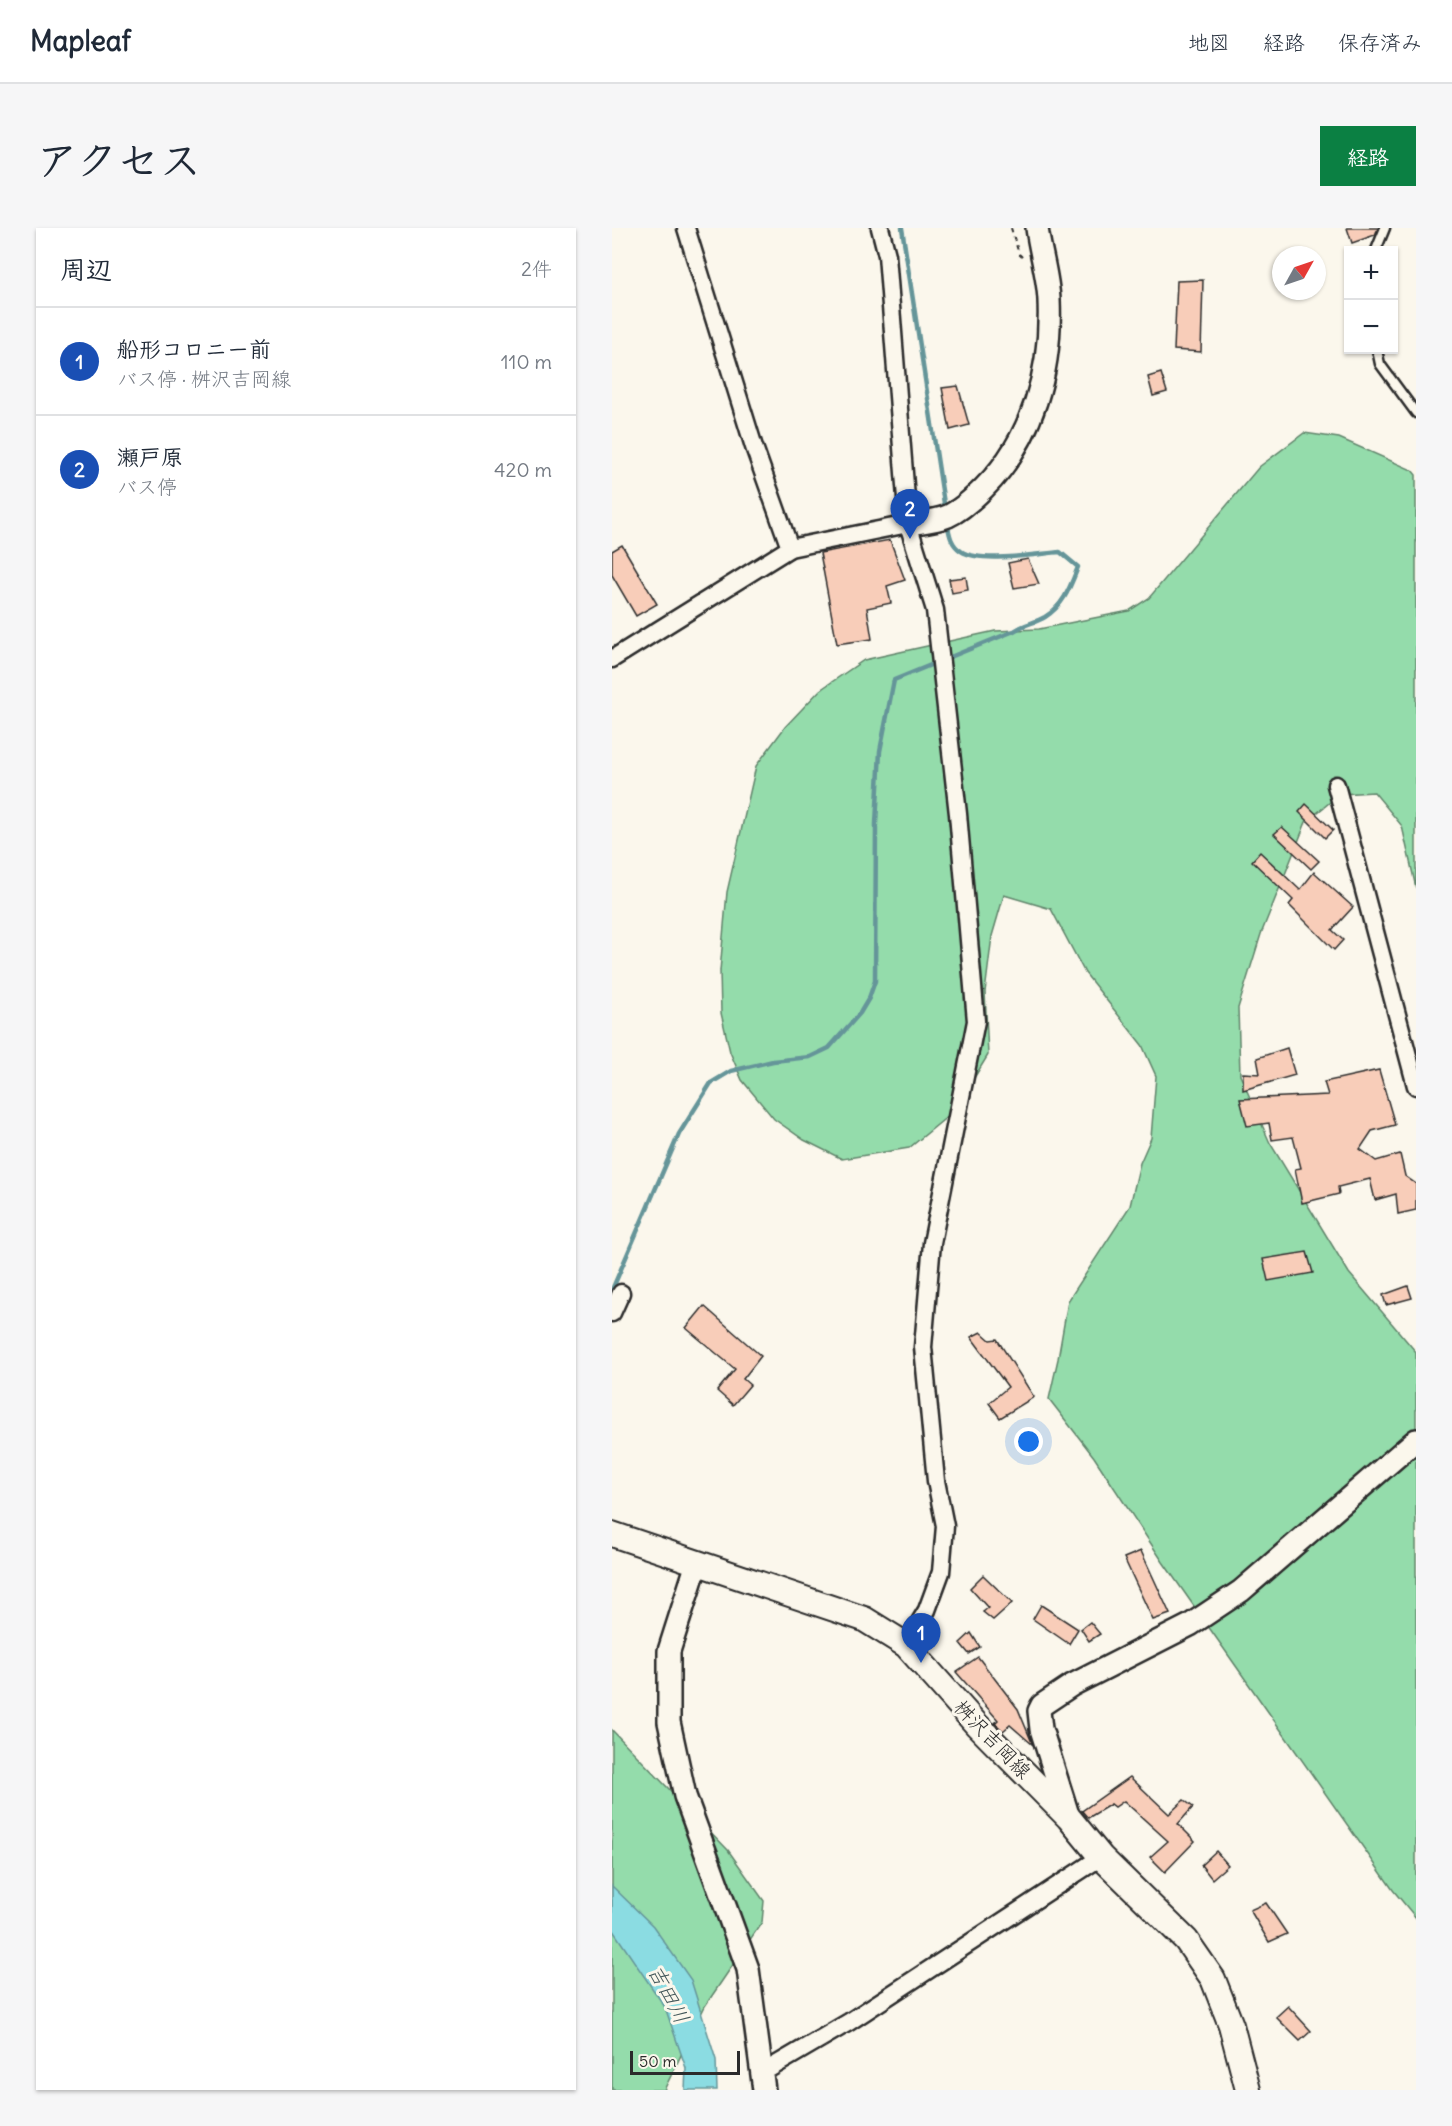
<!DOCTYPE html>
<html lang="ja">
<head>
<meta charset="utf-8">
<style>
	:root { --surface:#fff; --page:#f6f6f7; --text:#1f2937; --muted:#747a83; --line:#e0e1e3; --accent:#0b8043 }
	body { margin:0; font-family:Delius,"Klee One",sans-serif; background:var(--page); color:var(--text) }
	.controls { position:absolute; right:18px; top:18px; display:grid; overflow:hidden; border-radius:0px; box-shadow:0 2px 4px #0004 }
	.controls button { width:54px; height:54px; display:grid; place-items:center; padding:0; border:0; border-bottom:2px solid var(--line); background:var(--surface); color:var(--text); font:30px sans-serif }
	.compass { position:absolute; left:660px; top:18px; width:54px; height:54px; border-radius:50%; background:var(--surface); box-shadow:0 2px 4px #0004; rotate:50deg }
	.scale { position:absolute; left:18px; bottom:15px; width:110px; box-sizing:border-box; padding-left:6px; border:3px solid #2b2b2b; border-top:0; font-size:16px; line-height:21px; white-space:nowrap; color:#2b2b2b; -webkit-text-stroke:4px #fbf7ec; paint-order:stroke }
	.you { position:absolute; left:417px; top:1214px; width:21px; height:21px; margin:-15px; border:4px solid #fff; border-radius:50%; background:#1a73e8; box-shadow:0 0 0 9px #1a73e833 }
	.badge { display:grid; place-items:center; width:39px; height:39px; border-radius:50%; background:var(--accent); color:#fff; font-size:20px; font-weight:700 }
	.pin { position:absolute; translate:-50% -50px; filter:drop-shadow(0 2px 3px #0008) }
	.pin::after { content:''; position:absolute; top:32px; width:21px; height:18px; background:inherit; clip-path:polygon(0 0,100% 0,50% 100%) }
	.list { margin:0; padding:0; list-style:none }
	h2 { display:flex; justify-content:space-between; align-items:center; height:78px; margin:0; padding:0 24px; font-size:26px }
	h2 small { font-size:20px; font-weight:400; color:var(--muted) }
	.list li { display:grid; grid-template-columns:39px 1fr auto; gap:18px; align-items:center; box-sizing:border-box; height:108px; padding:0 24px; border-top:2px solid var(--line) }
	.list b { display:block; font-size:22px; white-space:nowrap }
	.list p { margin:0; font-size:20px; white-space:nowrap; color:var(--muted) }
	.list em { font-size:20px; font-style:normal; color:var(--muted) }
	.map { position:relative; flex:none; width:804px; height:1862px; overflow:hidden; border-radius:0px }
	header { display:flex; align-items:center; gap:36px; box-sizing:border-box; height:84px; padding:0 30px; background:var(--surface); border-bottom:2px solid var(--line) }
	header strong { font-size:28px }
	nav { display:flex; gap:33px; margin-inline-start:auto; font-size:21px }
	.intro { display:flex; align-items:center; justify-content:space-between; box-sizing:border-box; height:144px; padding:0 36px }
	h1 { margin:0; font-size:42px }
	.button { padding:15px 27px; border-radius:0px; background:var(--accent); color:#fff; font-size:21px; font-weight:700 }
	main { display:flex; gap:36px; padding:0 36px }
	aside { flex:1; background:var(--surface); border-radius:0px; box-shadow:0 2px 4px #0004 }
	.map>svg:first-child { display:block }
</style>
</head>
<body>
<header>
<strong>Mapleaf</strong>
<nav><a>地図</a><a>経路</a><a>保存済み</a></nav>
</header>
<div class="intro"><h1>アクセス</h1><a class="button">経路</a></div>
<main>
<aside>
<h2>周辺<small>2件</small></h2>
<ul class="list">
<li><span class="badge" style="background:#1a4fb4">1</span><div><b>船形コロニー前</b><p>バス停 · 桝沢吉岡線</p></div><em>110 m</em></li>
<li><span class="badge" style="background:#1a4fb4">2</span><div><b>瀬戸原</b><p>バス停</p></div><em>420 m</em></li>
</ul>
</aside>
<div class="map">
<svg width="804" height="1862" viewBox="0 0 804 1862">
	<rect width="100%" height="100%" fill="#fbf7ec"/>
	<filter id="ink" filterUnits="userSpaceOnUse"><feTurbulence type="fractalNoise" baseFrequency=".0167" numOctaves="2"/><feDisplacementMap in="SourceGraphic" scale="12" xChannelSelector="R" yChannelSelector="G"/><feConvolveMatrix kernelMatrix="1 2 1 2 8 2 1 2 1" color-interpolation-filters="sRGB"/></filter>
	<g filter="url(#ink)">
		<!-- green -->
		<g fill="#94dcab" stroke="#60846b" stroke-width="1.5">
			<path d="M692,205L727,210L800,242L804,247V660L790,598L762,564L728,566L694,594L649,706L626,780L628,847L658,915L737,1045L804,1124V1690L781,1662L551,1334L482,1229L437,1171L446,1131L456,1073L518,978L528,935L539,910L544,848L530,817L473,745L439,681L392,667L380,708L373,764L376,827L342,883L297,920L230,931L192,912L162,891L130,852L118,824L109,785L108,743L115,664L144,538L173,499L208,462L252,432L383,403L427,401L517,383L537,370L647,239Z"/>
			<path d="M0,1502L116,1622L152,1673L150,1694L93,1778L52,1862H0Z"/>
		</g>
		<!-- water -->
		<path fill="#8bdce2" stroke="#659599" stroke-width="1.5" d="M0,1658L41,1698L79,1752L104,1832L105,1862H73L74,1840L53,1779L0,1701Z"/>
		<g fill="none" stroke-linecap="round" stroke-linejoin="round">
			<!-- stream -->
			<g stroke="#659599" stroke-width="4.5">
				<path d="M290,0L333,282"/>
				<path d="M0,1062L67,906L99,855L119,843L161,833L198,829L217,820L248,785L257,770L263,753L264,596L268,523L282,452L402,403C412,396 423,395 433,389C452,377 458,359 466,339L448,324C424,326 368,336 349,323C338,316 337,304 335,293"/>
			</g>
		</g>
		<!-- building -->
		<g fill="#f8cdb9" stroke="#2b2b2b" stroke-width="1.5">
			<path d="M735,0H766L763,7L740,15Z"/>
			<path d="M591,52L589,124L562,122L565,53Z"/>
			<path d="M549,145L555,164L541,168L536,149Z"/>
			<path d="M346,158L357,197L338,202L330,160Z"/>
			<path d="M278,312L293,352L275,358L279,375L255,380L260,411L225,416L208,325Z"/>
			<path d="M10,317L45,376L24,388L0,347V323Z"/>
			<path d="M416,331L427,356L402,360L396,335Z"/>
			<path d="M354,349L356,362L340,365L337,351Z"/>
			<path d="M694,576L721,602L713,610L687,584Z"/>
			<path d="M670,599L707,633L699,641L662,606Z"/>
			<path d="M648,624L688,662L702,644L741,679L720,702L731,712L722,722L677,677L681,672L640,633Z"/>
			<path d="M675,820L683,847L631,862V845L648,846L645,830Z"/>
			<path d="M767,842L783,897L760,903L748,921L764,933L788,926L793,948L804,956V982L786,986L784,966L763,972L758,951L726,959L727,966L690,975L683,941L689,940L681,909L660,912L657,895L635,898L628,871L716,867L712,854Z"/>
			<path d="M695,1024L701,1045L656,1053L651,1031Z"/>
			<path d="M796,1058L800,1070L774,1077L771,1067Z"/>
			<path d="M92,1078L149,1128L131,1151L138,1157L121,1177L105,1163L123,1141L74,1100Z"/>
			<path d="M369,1104L378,1112L385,1111L422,1169L388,1190L377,1175L396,1159L359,1109Z"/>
			<path d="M529,1323L558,1386L541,1392L512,1330Z"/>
			<path d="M371,1347L400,1375L381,1392L371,1384L376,1380L358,1360Z"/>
			<path d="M429,1377L466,1401L457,1416L421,1391Z"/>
			<path d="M478,1394L488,1406L477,1413L469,1401Z"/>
			<path d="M359,1405L368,1419L357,1426L348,1415Z"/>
			<path d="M366,1429L406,1481L421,1517L398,1497L391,1503L383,1495L386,1492L344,1444Z"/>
			<path d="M518,1549L557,1586L572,1572L581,1579L566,1596L583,1613L553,1644L538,1629L556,1613L512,1573L503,1579L499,1576L476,1590L470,1583Z"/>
			<path d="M604,1623L616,1637L600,1651L589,1637Z"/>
			<path d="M654,1675L675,1706L657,1714L638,1682Z"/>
			<path d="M676,1778L699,1803L688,1813L664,1789Z"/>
		</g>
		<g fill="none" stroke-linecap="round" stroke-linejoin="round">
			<!-- service casing -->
			<g stroke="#2b2b2b" stroke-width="13">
				<g id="service">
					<path d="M764,22L773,0"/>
					<path d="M765,122L768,136L804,185"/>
				</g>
			</g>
			<!-- minor casing -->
			<g stroke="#2b2b2b" stroke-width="21">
				<g id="minor">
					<path d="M74,0L142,219L178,320"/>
					<path d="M268,0L275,27L296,296L323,382L346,586L364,793L320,1015L311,1119L324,1253L333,1298L329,1344L315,1382L294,1417"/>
					<path d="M0,431L178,320L296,296"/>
					<path d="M724,557L804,858"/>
					<path d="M0,1085L9,1065"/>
					<path d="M150,1845L237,1794L489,1629"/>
				</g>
			</g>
			<!-- tertiary casing -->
			<g stroke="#2b2b2b" stroke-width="26">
				<g id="tertiary">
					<path d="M296,296C309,294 324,293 336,288C349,282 362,270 372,260C421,211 440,141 437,72C436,48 428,24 425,0"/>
					<path d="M85,1335L57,1423V1494L73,1568L136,1741L152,1862"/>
					<path d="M457,1590L429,1501L427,1483L430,1477L460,1457L578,1397L629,1363L804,1212"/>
				</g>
			</g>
			<!-- secondary casing -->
			<g stroke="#2b2b2b" stroke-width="28">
				<path id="secondary" d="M0,1306L252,1391L294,1417L365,1497L457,1590L489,1629L574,1712L601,1751L619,1797L636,1862"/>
			</g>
			<!-- path -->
			<path stroke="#2b2b2b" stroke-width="2" stroke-dasharray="4.5 4.5" stroke-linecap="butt" d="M399,0L407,26L412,31"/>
			<!-- service -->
			<use href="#service" stroke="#fbf7ec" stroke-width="8"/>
			<!-- minor -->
			<use href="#minor" stroke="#fbf7ec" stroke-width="16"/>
			<!-- tertiary -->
			<use href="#tertiary" stroke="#fbf7ec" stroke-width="21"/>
			<!-- secondary -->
			<use href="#secondary" stroke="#fbf7ec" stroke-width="24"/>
		</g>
	</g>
	<g text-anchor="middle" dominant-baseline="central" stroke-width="6" stroke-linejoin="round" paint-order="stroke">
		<!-- street labels -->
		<g font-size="20" fill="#2b2b2b" stroke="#fbf7ec">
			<text transform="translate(381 1511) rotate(46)">桝沢吉岡線</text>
		</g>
		<!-- water labels -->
		<g font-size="21" font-style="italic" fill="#435759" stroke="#fbf7ec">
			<text transform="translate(57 1766) rotate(62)">吉田川</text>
		</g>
	</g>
</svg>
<div class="controls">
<button>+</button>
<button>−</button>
</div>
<svg class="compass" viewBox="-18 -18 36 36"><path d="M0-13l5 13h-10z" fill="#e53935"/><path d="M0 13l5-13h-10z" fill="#747a83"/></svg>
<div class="scale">50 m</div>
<div class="you"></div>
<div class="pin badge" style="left:309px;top:1435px;background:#1a4fb4">1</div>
<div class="pin badge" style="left:298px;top:311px;background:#1a4fb4">2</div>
</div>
</main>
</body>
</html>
